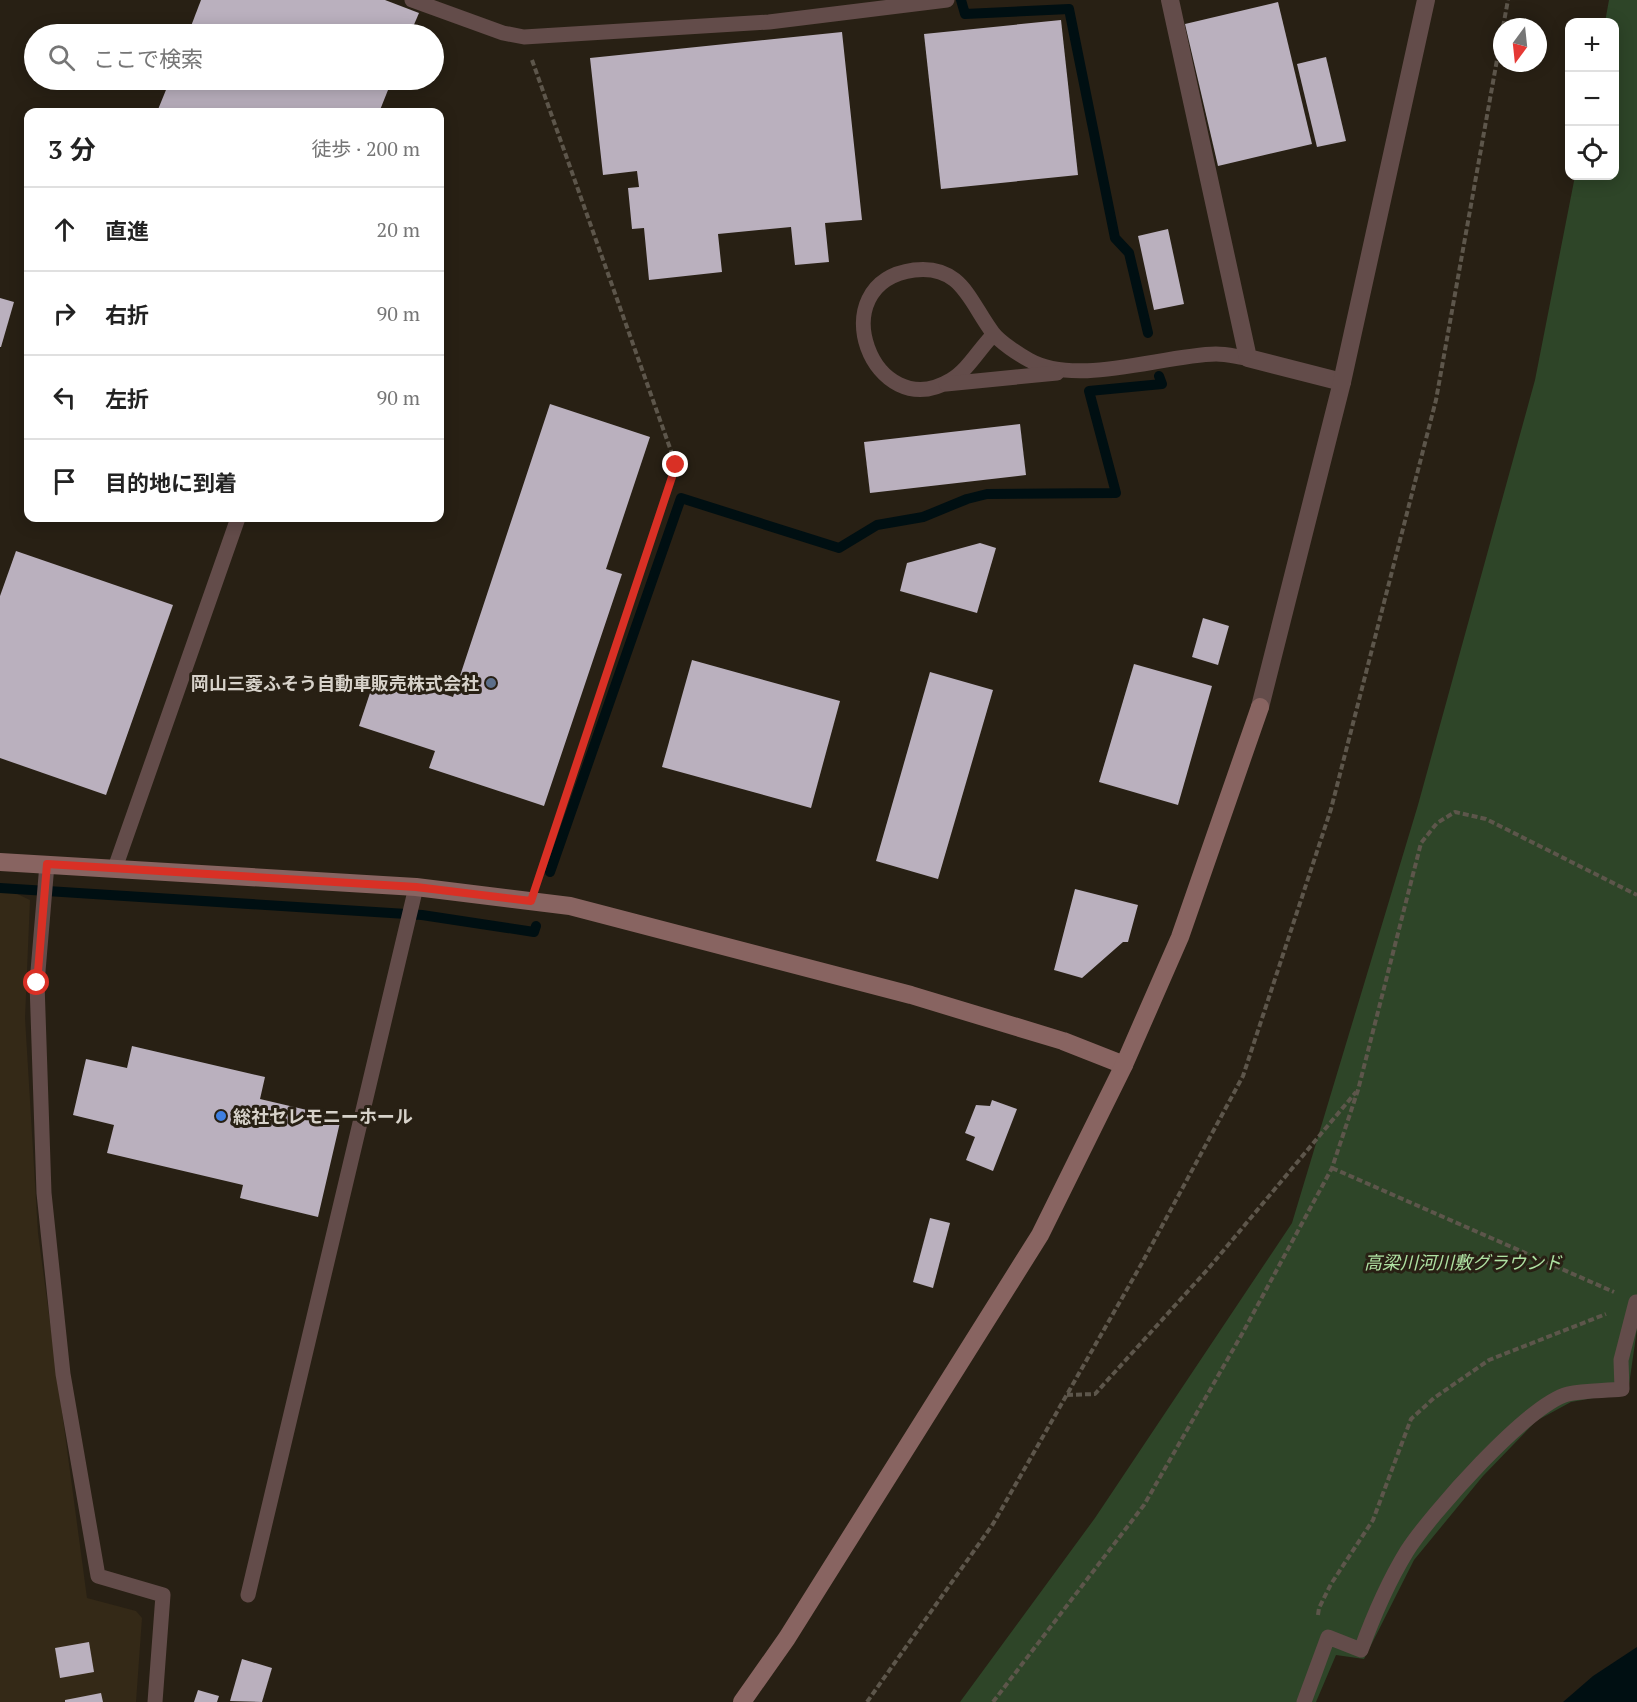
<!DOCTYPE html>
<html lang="ja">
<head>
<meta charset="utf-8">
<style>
	:root { --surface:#fff; --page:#f2f2f2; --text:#222; --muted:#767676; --line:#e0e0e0 }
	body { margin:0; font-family:"PT Serif","Noto Sans JP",serif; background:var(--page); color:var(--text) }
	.controls { position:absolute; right:18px; top:18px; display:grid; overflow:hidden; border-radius:12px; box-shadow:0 3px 15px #0003 }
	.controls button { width:54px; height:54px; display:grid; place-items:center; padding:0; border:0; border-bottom:2px solid var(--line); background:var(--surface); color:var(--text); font:30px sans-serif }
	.compass { position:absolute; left:1493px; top:18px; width:54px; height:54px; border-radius:50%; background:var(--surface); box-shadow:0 3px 15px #0003; rotate:195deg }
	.stop { position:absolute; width:18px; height:18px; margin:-14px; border:4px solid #d93025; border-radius:50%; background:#fff }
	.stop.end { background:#d93025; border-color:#fff; box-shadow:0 2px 6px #0008 }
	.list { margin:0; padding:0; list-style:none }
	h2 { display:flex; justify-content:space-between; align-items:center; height:78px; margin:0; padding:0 24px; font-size:26px }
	h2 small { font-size:20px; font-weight:400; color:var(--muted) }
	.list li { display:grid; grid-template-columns:39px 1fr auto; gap:18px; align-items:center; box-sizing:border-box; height:84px; padding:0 24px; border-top:2px solid var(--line) }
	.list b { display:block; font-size:22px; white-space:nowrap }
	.list em { font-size:20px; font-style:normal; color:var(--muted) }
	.icon { flex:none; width:33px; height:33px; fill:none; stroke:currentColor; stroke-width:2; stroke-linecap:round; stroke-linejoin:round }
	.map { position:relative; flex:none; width:1637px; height:1702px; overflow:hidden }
	.search { position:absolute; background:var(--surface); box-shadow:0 3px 15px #0003; left:24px; top:24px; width:420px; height:66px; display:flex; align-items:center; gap:15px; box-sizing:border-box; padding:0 21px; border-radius:33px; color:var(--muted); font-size:22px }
	.panel { position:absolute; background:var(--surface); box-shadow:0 3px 15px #0003; left:24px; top:108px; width:420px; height:414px; border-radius:12px }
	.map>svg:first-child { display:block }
</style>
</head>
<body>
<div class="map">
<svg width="1637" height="1702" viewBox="0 0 1637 1702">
	<rect width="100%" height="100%" fill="#282014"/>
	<!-- built -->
	<path fill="#342917" d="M0,892H13L30,900L25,1018L38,1233L87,1598L136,1611L142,1618L136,1702H0Z"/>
	<!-- green -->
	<path fill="#2e4528" d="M1609,0H1637V1329L1628,1392L1571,1402L1536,1421L1483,1476L1414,1560L1364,1659L1336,1655L1316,1702H960L1095,1518L1292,1223L1418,805L1535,380L1575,176H1614V22H1605Z"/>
	<!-- water -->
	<path fill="#000f12" d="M1637,1647V1702H1563L1593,1676Z"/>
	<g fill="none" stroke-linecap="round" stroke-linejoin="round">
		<!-- stream -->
		<g stroke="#000f12" stroke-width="10">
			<path d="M961,0L965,14L1069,9L1115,238L1129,253L1148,333"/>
			<path d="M550,872L681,498L839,548L877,525L923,517L967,499L987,494L1116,493L1089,391L1162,384L1159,376"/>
			<path d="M0,888L422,915L534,932L536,926"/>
		</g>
	</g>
	<!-- building -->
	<g fill="#bab0be">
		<path d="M201,0H385L419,13L410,34H188Z"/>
		<path d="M1278,2L1312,144L1218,166L1185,24Z"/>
		<path d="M1061,20L1078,175L941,189L924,34Z"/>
		<path d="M842,32L862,220L825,223L829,262L795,265L791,227L718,234L722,272L649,280L644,228L632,229L628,188L639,187L637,171L603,175L590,58Z"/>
		<path d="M1326,57L1346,141L1317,147L1297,64Z"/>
		<path d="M170,80H392L380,110L386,112H157Z"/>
		<path d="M1168,229L1184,304L1154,310L1138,236Z"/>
		<path d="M0,298L14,302L1,347H0Z"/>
		<path d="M550,404L650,437L606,569L622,574L544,806L429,768L435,751L359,726L377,672L453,697Z"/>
		<path d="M1020,424L1026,475L870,493L864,442Z"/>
		<path d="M980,543L996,548L977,613L900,591L907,563Z"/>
		<path d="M16,551L173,605L106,795L0,758V596Z"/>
		<path d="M1203,618L1229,626L1218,665L1192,657Z"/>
		<path d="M692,660L840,701L811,808L662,767Z"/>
		<path d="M1134,664L1212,686L1178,805L1099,782Z"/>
		<path d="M930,672L993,690L938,879L876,861Z"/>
		<path d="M1075,889L1138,905L1128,942H1123L1082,978L1054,970Z"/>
		<path d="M132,1046L265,1077L260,1099L341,1118L318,1217L240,1198L243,1185L107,1153L114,1125L73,1115L86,1059L127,1068Z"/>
		<path d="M992,1100L1017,1109L993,1171L966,1160L975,1137L965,1133L976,1105L990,1106Z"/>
		<path d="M930,1218L950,1223L933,1288L913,1282Z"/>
		<path d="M89,1642L94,1672L60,1678L55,1648Z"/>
		<path d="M242,1659L272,1668L262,1702L230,1701Z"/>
		<path d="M198,1690L219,1696L217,1702H194Z"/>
		<path d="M101,1693L103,1702H65V1700Z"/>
	</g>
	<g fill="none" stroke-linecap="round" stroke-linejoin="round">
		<!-- path -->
		<g stroke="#5d564b" stroke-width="4" stroke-dasharray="6 3" stroke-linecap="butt">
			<path d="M1503,27L1508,0"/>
			<path d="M532,60L676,465L539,876"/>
			<path d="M1332,1168L1614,1292"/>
			<path d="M1067,1395L1095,1394L1208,1269L1356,1092"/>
			<path d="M1318,1615L1319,1608L1331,1584L1373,1520L1411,1419L1434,1398L1489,1360L1606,1314"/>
			<path d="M867,1702L993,1524L1142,1263L1243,1076L1331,809L1436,400L1502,32"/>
			<path d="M993,1702L1144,1505L1242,1334L1332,1168L1358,1090L1421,843L1437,823L1455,812L1486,819L1637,895"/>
		</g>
		<!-- lane -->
		<g stroke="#634c4a" stroke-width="15">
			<path d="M412,0L503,33L524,37L769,22L947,0"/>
			<path d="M994,334C979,349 968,370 951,380C873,427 819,283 914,270C962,264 970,303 993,333C1000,342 1018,354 1029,360C1077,387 1162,355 1216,354C1227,354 1238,357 1248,358"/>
			<path d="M946,384L1057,373"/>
			<path d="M47,864L37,983L44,1193L63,1374L98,1576L163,1595L155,1702"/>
			<path d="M115,868L238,518"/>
			<path d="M248,1595L416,887"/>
			<path d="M1304,1702L1328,1637L1361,1650C1373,1617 1388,1582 1407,1551C1430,1515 1528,1404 1568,1394C1585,1390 1605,1391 1622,1389L1621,1360L1636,1302"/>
		</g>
		<!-- street -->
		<g stroke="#634c4a" stroke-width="18">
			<path d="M1170,0L1248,358L1342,382"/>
			<path d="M1260,707L1342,382L1426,0"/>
		</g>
		<!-- secondary -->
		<g stroke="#886461" stroke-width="18">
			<path d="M0,862L416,887L570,906L911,995L1063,1041L1124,1065"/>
			<path d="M742,1702L787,1638L1040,1235L1124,1065L1180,937L1260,707"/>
		</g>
	</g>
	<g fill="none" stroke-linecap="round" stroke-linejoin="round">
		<!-- route -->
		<path stroke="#d93025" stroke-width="8" d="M37,983L47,864L416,887L531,901L676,465"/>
	</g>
	<!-- markers -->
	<circle fill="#5c6f8a" stroke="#282014" stroke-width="2" cx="491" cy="683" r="6"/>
	<circle fill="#3f7fe0" stroke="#282014" stroke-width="2" cx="221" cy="1116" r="6"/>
	<g text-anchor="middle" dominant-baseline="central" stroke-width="6" stroke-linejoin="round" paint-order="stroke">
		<!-- poi labels -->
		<g font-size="18" font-weight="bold" fill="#d7d2ca" stroke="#282014" text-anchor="end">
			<text x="479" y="683">岡山三菱ふそう自動車販売株式会社</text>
			<text x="233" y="1116" text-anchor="start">総社セレモニーホール</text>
		</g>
		<!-- park labels -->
		<g font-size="18" font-style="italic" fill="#afe2a3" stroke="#282014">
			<text x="1463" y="1262">高梁川河川敷グラウンド</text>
		</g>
	</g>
</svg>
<div class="controls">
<button>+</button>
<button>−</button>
<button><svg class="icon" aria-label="locate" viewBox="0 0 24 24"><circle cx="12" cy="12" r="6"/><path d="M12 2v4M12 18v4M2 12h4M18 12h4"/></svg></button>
</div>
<svg class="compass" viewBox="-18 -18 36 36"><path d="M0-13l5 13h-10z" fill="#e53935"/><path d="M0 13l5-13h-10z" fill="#767676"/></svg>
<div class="stop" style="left:37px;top:983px"></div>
<div class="stop end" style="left:676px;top:465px"></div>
<div class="search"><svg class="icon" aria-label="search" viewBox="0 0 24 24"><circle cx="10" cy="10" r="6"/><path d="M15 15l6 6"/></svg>ここで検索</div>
<section class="panel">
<h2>3 分<small>徒歩 · 200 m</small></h2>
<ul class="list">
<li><svg class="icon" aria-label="ahead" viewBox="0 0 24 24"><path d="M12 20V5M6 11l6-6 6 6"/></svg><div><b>直進</b></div><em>20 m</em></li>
<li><svg class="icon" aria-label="right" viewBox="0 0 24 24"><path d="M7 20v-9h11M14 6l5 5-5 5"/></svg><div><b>右折</b></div><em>90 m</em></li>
<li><svg class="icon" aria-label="left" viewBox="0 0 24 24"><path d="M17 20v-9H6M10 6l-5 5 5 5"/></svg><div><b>左折</b></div><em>90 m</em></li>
<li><svg class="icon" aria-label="arrive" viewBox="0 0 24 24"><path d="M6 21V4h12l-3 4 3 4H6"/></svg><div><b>目的地に到着</b></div></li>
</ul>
</section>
</div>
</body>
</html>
